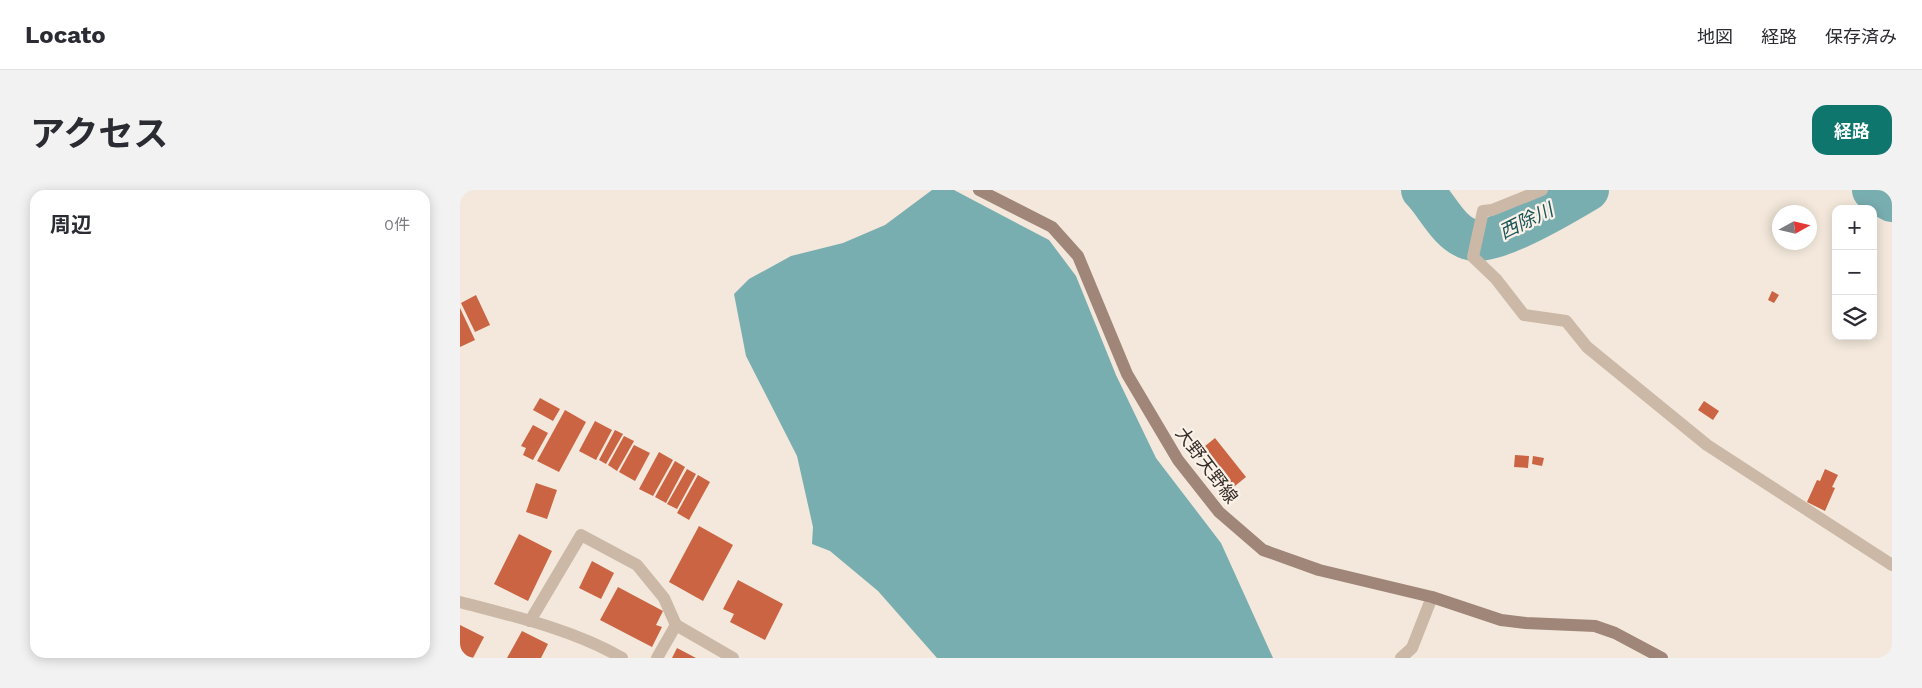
<!DOCTYPE html>
<html lang="ja">
<head>
<meta charset="utf-8">
<style>
	:root { --surface:#fff; --page:#f2f2f3; --text:#2b2b33; --muted:#7c7c81; --line:#e1e1e2; --accent:#0f766e }
	body { margin:0; font-family:"Work Sans","Noto Sans JP",sans-serif; background:var(--page); color:var(--text) }
	.controls { position:absolute; right:15px; top:15px; display:grid; overflow:hidden; border-radius:10px; box-shadow:0 2px 12px #0003 }
	.controls button { width:45px; height:45px; display:grid; place-items:center; padding:0; border:0; border-bottom:1px solid var(--line); background:var(--surface); color:var(--text); font:25px sans-serif }
	.compass { position:absolute; left:1312px; top:15px; width:45px; height:45px; border-radius:50%; background:var(--surface); box-shadow:0 2px 12px #0003; rotate:82deg }
	.list { margin:0; padding:0; list-style:none }
	h2 { display:flex; justify-content:space-between; align-items:center; height:65px; margin:0; padding:0 20px; font-size:21px }
	h2 small { font-size:16px; font-weight:400; color:var(--muted) }
	.icon { flex:none; width:28px; height:28px; fill:none; stroke:currentColor; stroke-width:2; stroke-linecap:round; stroke-linejoin:round }
	.map { position:relative; flex:none; width:1432px; height:468px; overflow:hidden; border-radius:15px }
	header { display:flex; align-items:center; gap:30px; box-sizing:border-box; height:70px; padding:0 25px; background:var(--surface); border-bottom:1px solid var(--line) }
	header strong { font-size:24px }
	nav { display:flex; gap:28px; margin-inline-start:auto; font-size:18px }
	.intro { display:flex; align-items:center; justify-content:space-between; box-sizing:border-box; height:120px; padding:0 30px }
	h1 { margin:0; font-size:35px }
	.button { padding:12px 22px; border-radius:15px; background:var(--accent); color:#fff; font-size:18px; font-weight:700 }
	main { display:flex; gap:30px; padding:0 30px }
	aside { flex:1; background:var(--surface); border-radius:15px; box-shadow:0 2px 12px #0003 }
	.map>svg:first-child { display:block }
</style>
</head>
<body>
<header>
<strong>Locato</strong>
<nav><a>地図</a><a>経路</a><a>保存済み</a></nav>
</header>
<div class="intro"><h1>アクセス</h1><a class="button">経路</a></div>
<main>
<aside>
<h2>周辺<small>0件</small></h2>
<ul class="list">
</ul>
</aside>
<div class="map">
<svg width="1432" height="468" viewBox="0 0 1432 468">
	<rect width="100%" height="100%" fill="#f3e8db"/>
	<!-- water -->
	<path fill="#79aeb1" d="M472,0H494L589,50L616,86L656,185L696,268L761,353L813,468H477L418,401L370,361L352,354L353,337L337,266L286,166L274,104L289,89L331,66L383,53L425,35Z"/>
	<g fill="none" stroke-linecap="round" stroke-linejoin="round">
		<!-- river -->
		<g stroke="#79aeb1" stroke-width="42">
			<path d="M962,0C977,15 988,42 1009,49C1032,58 1106,13 1128,0"/>
			<path d="M1413,0L1432,11"/>
		</g>
	</g>
	<!-- building -->
	<g fill="#ca6442">
		<path d="M1312,101L1319,105L1314,113L1308,110Z"/>
		<path d="M16,105L30,135L15,142L1,113Z"/>
		<path d="M0,118L15,150L0,157Z"/>
		<path d="M80,208L100,219L93,231L73,220Z"/>
		<path d="M1244,211L1259,221L1253,230L1238,220Z"/>
		<path d="M105,220L126,232L99,282L77,271Z"/>
		<path d="M135,231L152,240L136,270L119,261Z"/>
		<path d="M73,235L88,243L73,270L63,265L66,258L61,256Z"/>
		<path d="M155,240L163,244L146,274L139,270Z"/>
		<path d="M164,246L174,251L157,281L148,275Z"/>
		<path d="M755,248L786,287L770,300L739,261Z"/>
		<path d="M174,255L190,263L175,291L159,282Z"/>
		<path d="M199,262L213,270L193,306L179,299Z"/>
		<path d="M1055,265L1069,266L1068,278L1054,277Z"/>
		<path d="M1073,266L1084,268L1082,276L1072,274Z"/>
		<path d="M215,271L225,277L206,313L195,307Z"/>
		<path d="M227,279L236,284L217,319L207,314Z"/>
		<path d="M1365,279L1378,285L1372,297L1375,298L1365,321L1347,312L1357,290L1360,291Z"/>
		<path d="M238,285L250,292L229,330L217,323Z"/>
		<path d="M76,293L97,300L87,329L66,322Z"/>
		<path d="M239,336L273,355L243,411L209,392Z"/>
		<path d="M59,344L92,361L68,411L34,394Z"/>
		<path d="M132,371L154,383L141,409L119,398Z"/>
		<path d="M278,390L323,414L305,450L270,432L274,424L263,419Z"/>
		<path d="M158,397L203,421L196,435L202,437L192,457L140,430Z"/>
		<path d="M0,435L24,447L13,468H0Z"/>
		<path d="M62,441L88,454L81,468H47Z"/>
		<path d="M217,458L236,468H212Z"/>
	</g>
	<g fill="none" stroke-linecap="round" stroke-linejoin="round">
		<!-- minor -->
		<g stroke="#cbb8a7" stroke-width="12">
			<path d="M1082,0L1032,20L1023,21L1013,67L1036,89L1064,125L1106,131L1127,157L1247,255L1432,375"/>
			<path d="M0,412C53,426 115,440 162,468"/>
			<path d="M70,431L121,345L177,375L204,408L216,435"/>
			<path d="M197,468L216,435L273,468"/>
			<path d="M941,468L952,458L972,407"/>
		</g>
		<!-- secondary -->
		<path stroke="#9f8678" stroke-width="12" d="M519,0L592,37L618,66L667,184L718,270L759,322L803,360L859,380L972,407L1041,430L1066,433L1135,436L1155,443L1202,468"/>
	</g>
	<g text-anchor="middle" dominant-baseline="central" stroke-width="4.5" stroke-linejoin="round" paint-order="stroke">
		<!-- street labels -->
		<g font-size="18" fill="#372d28" stroke="#faf2e8">
			<text transform="translate(747 275) rotate(53)">大野天野線</text>
		</g>
		<!-- water labels -->
		<g font-size="19" font-style="italic" fill="#1c565a" stroke="#faf2e8">
			<text transform="translate(1066 31) rotate(-26)">西除川</text>
		</g>
	</g>
</svg>
<div class="controls">
<button>+</button>
<button>−</button>
<button><svg class="icon" aria-label="layers" viewBox="0 0 24 24"><path d="M12 4l9 5-9 5-9-5zM3 14l9 5 9-5"/></svg></button>
</div>
<svg class="compass" viewBox="-18 -18 36 36"><path d="M0-13l5 13h-10z" fill="#e53935"/><path d="M0 13l5-13h-10z" fill="#7c7c81"/></svg>
</div>
</main>
</body>
</html>
